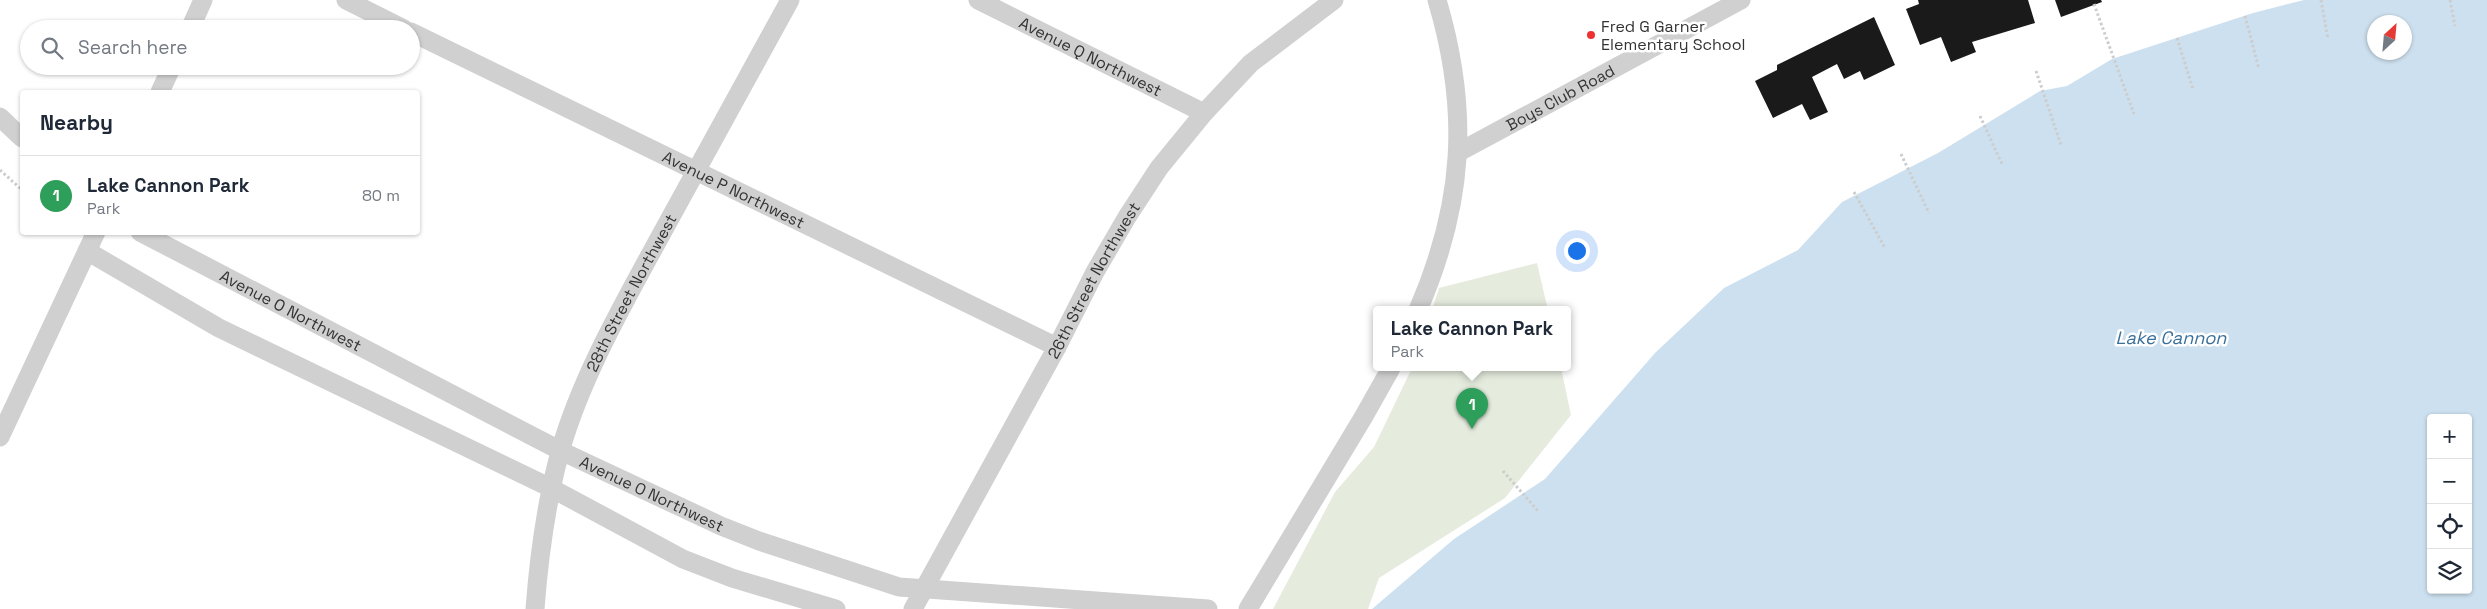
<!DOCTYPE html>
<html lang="en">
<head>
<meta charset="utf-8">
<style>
	:root { --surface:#fff; --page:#f6f6f7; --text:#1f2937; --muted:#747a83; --line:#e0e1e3; --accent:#ee3033 }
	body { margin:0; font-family:"Space Grotesk",sans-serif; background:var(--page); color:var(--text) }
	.controls { position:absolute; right:15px; bottom:15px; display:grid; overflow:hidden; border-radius:5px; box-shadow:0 1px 4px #0004 }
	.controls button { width:45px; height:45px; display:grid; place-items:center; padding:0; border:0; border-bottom:1px solid var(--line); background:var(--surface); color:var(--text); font:25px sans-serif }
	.compass { position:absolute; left:2367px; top:15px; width:45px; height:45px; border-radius:50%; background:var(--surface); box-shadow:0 1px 4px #0004; rotate:26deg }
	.you { position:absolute; left:1576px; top:250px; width:18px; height:18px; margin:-12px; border:4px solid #fff; border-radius:50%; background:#1a73e8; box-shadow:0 0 0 8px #1a73e833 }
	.badge { display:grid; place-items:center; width:32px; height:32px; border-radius:50%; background:var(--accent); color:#fff; font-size:16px; font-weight:700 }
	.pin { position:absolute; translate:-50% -41px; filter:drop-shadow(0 1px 2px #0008) }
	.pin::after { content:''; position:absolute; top:26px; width:18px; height:15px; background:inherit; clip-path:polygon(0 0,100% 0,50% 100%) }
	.popup { position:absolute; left:1373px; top:306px; width:198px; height:65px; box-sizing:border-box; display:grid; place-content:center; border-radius:5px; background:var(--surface); filter:drop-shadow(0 1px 4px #0005); font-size:16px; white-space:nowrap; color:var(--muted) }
	.popup b { font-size:19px; color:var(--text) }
	.popup::after { content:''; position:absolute; left:50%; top:100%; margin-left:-10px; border:10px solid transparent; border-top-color:var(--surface) }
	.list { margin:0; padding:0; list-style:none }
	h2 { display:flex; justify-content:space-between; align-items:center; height:65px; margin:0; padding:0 20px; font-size:21px }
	h2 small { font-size:16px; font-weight:400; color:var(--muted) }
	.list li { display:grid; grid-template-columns:32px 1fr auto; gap:15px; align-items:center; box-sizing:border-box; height:80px; padding:0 20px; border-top:1px solid var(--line) }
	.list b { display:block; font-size:19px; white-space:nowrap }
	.list p { margin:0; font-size:16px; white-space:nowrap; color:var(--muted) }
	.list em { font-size:16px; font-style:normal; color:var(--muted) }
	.icon { flex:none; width:28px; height:28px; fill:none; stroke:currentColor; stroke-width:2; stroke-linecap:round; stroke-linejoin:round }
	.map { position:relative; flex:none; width:2487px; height:609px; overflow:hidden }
	.search { position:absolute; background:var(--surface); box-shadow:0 1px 4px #0004; left:20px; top:20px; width:400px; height:55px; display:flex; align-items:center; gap:12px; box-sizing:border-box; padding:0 18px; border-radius:28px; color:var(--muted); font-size:19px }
	.panel { position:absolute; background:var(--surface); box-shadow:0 1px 4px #0004; left:20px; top:90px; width:400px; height:145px; border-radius:5px }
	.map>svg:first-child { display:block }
</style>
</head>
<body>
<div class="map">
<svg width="2487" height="609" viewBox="0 0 2487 609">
	<rect width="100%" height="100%" fill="#fff"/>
	<!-- green -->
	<g fill="#e5ecde">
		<path d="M1537,263L1548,310H1432L1439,288Z"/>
		<path d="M1412,368H1561L1571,415L1505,498L1379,578L1368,609H1273L1335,492L1374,447Z"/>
	</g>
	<!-- water -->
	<path fill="#cde0ef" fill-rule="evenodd" d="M2304,0H2487V609H1372L1454,539L1545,479L1655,353L1724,288L1798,250L1842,202L1938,153L2040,91L2067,86L2112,59L2253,13ZM2374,22H2404V52H2374ZM2431,418H2468V590H2431Z"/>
	<!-- building -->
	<g fill="#1a1a1a">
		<path d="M1918,0H2028L2035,23L1972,42L1976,52L1951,62L1941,37L1920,45L1906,9L1919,4Z"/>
		<path d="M2055,0H2101L2102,2L2061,17Z"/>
		<path d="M1874,17L1895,65L1864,80L1860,71L1844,79L1837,64L1812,77L1828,112L1810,120L1802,104L1773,118L1755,81L1777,70V65Z"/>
	</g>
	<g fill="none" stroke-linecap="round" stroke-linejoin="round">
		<!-- path -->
		<g stroke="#cdcdcd" stroke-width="3" stroke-dasharray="2.5 2.5" stroke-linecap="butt">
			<path d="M2321,0L2328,39"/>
			<path d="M2450,0L2455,26"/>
			<path d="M2094,4L2134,114"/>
			<path d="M2245,16L2259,69"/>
			<path d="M2177,38L2193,89"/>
			<path d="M2036,71L2061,145"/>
			<path d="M1980,116L2002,164"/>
			<path d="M1901,154L1929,213"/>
			<path d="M0,170L22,190"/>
			<path d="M1854,192L1885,248"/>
			<path d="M1503,471L1538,511"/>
		</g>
		<!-- minor -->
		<g stroke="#d0d0d0" stroke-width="19">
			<path d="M346,0L404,29"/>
			<path id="s1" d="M978,0L1204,113"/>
			<path d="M190,29L203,0"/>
			<path id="s2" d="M411,32L1057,347"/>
			<path d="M160,92L172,66"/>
			<path d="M0,117L22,138"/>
			<path id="s3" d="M1459,152L1741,0"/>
			<path id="s4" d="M140,232L561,451L721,526L759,541L899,587L1208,609"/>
			<path d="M87,251L219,328L551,488L683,559L732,578L836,609"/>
			<path d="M1418,310C1464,204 1470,111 1437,0"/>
			<path d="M0,437L96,232"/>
			<path id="s5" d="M535,609C539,556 546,503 560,452C581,377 625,301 662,233C705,155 747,78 790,0"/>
			<path id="s6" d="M913,609L1057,347L1095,272L1127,217L1159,168L1204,113L1251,63L1334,0"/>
			<path d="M1248,609L1364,416L1391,368"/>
		</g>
	</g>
	<!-- markers -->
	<circle fill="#ee3033" stroke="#fff" stroke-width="2" cx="1591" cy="35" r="5"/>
	<g text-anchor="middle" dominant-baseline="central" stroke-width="5" stroke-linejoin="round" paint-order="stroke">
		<!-- poi labels -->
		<g font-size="16" fill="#333" stroke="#fff" text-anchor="start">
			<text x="1601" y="26">Fred G Garner<tspan x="1601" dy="18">Elementary School</tspan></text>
		</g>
		<!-- street labels -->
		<g font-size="16" fill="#333" stroke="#fff">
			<text stroke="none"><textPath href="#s1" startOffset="126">Avenue Q Northwest</textPath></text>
			<text stroke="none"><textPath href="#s3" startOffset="115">Boys Club Road</textPath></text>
			<text stroke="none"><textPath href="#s2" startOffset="359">Avenue P Northwest</textPath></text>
			<text stroke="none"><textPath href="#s6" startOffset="375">26th Street Northwest</textPath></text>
			<text stroke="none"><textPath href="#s5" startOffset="334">28th Street Northwest</textPath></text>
			<text stroke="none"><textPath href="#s4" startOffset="170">Avenue O Northwest</textPath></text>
			<text stroke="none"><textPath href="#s4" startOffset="575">Avenue O Northwest</textPath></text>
		</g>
		<!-- water labels -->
		<g font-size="18" font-style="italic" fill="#3b709b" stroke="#fff">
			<text x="2171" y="337">Lake Cannon</text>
		</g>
	</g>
</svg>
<div class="controls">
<button>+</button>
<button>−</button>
<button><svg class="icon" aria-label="locate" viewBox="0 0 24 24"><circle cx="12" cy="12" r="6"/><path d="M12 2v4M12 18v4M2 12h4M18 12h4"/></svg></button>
<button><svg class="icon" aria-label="layers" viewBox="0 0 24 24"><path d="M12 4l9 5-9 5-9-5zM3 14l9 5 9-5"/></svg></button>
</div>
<svg class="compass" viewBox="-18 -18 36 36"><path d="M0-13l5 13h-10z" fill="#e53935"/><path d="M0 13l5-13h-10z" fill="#747a83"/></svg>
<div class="you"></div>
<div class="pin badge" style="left:1472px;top:429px;background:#2e9e5b">1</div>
<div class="popup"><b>Lake Cannon Park</b>Park</div>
<div class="search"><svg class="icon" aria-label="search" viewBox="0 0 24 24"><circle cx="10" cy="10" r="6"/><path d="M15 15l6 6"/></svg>Search here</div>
<section class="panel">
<h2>Nearby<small></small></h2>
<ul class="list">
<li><span class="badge" style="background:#2e9e5b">1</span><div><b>Lake Cannon Park</b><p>Park</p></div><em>80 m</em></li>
</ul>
</section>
</div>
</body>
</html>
